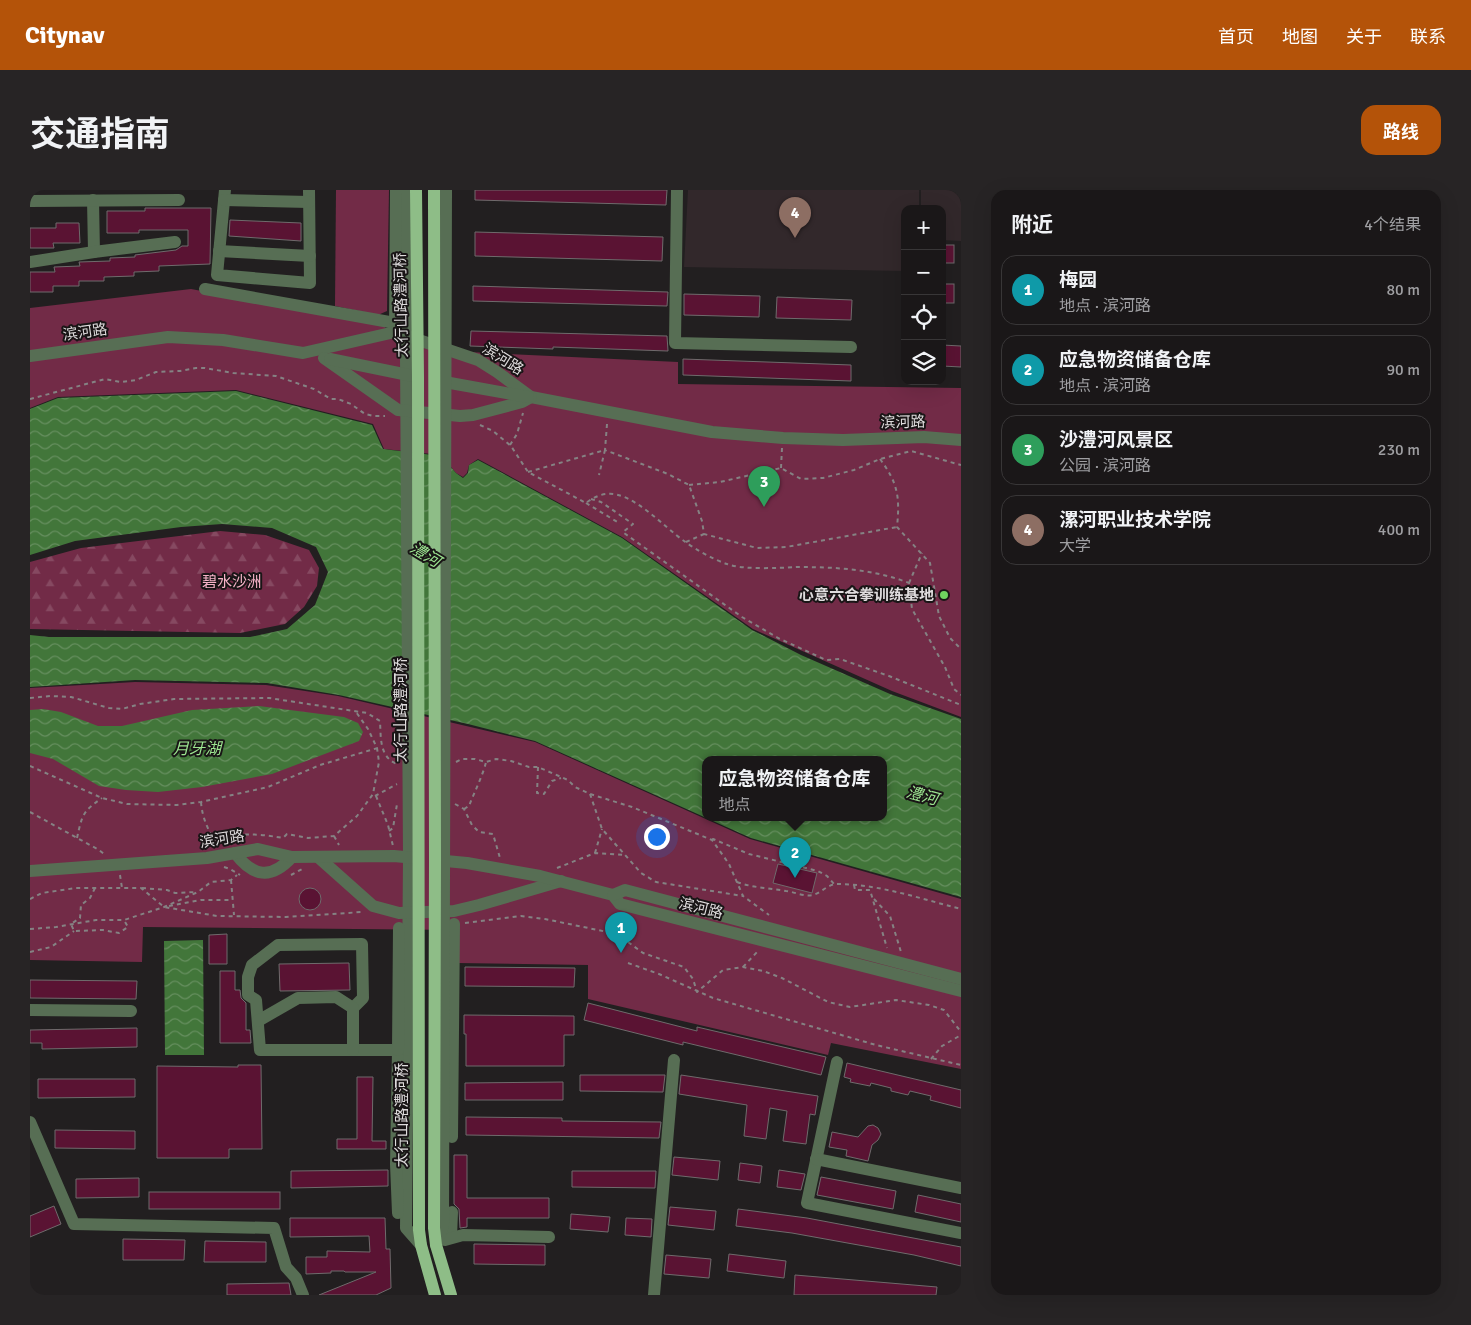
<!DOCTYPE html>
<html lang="zh">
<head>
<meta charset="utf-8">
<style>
	:root { --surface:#1a1718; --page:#272425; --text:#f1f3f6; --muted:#9f9fa2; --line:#383637; --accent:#b45309 }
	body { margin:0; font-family:Signika,"Noto Sans SC",sans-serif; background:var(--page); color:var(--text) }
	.controls { position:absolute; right:15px; top:15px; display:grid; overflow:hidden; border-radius:10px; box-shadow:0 5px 20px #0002 }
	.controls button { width:45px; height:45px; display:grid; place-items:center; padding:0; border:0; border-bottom:1px solid var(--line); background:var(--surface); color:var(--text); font:25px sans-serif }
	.you { position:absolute; left:626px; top:646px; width:18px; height:18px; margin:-12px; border:4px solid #fff; border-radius:50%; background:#1a73e8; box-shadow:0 0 0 8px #1a73e833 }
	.badge { display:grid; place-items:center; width:32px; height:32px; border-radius:50%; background:var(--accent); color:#fff; font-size:16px; font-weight:700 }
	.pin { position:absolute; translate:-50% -41px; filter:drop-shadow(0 1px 2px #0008) }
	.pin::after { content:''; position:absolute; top:26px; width:18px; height:15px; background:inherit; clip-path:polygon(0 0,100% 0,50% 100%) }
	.popup { position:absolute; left:672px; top:566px; width:185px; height:65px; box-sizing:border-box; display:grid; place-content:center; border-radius:10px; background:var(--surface); filter:drop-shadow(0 1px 4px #0005); font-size:16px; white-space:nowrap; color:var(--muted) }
	.popup b { font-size:19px; color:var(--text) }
	.popup::after { content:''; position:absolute; left:50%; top:100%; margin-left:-10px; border:10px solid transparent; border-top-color:var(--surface) }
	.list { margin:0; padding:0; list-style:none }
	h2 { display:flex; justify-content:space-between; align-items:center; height:65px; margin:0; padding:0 20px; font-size:21px }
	h2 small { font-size:16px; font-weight:400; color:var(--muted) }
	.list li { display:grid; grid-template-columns:32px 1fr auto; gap:15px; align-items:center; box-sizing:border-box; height:70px; margin:0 10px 10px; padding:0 10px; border:1px solid var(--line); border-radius:15px }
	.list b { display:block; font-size:19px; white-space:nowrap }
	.list p { margin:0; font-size:16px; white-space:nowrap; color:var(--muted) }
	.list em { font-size:16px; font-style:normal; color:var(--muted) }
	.icon { flex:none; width:28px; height:28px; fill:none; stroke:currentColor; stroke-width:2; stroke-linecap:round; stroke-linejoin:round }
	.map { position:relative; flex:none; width:931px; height:1105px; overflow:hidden; border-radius:15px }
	header { display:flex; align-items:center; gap:30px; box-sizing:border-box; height:70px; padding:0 25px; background:var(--accent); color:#fff }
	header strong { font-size:24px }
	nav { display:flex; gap:28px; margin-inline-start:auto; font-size:18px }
	.intro { display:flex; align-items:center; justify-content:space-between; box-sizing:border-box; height:120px; padding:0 30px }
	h1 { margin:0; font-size:35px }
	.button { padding:12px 22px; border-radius:15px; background:var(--accent); color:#fff; font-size:18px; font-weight:700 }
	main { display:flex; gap:30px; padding:0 30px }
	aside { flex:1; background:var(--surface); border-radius:15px; box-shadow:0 5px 20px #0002 }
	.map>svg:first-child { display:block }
</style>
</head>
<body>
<header>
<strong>Citynav</strong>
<nav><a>首页</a><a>地图</a><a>关于</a><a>联系</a></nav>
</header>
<div class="intro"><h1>交通指南</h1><a class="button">路线</a></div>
<main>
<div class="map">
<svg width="931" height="1105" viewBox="0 0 931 1105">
	<defs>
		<pattern id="forest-firs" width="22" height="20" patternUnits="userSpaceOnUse" patternTransform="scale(1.25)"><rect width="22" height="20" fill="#722b47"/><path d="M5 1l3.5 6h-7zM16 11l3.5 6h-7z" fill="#864961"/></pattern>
		<pattern id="water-waves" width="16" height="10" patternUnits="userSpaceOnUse" patternTransform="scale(1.25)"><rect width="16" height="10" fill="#42763a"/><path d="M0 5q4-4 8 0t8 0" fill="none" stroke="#668f5f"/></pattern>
	</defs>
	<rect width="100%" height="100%" fill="#221f20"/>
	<!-- built -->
	<g fill="#32282b">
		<path d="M658,0H889V19H875V81L654,77Z"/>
		<path d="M891,0H931V51L912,50V19H891Z"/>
	</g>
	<!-- green -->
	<g fill="#722b47">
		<path d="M306,0H359L357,121L348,125L305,116Z"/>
		<path d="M161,99L351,134L370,150L438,162L648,172V194L931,198V527L862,501L723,439L592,347L448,269L439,275L437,283L433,287L426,283L411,265L354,259L343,234L206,200L28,207L0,218V118Z"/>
		<path d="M105,492L236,495L308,506L505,552L720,649L931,709V879L801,853L798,865L558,809V775L427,773V740L113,737L112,772L0,770V498Z"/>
	</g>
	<!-- forest -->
	<path fill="url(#forest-firs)" d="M190,341L235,345L279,360L289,378L287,396L274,417L255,434L210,443L0,439V372L51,358Z"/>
	<!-- water -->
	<g fill="url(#water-waves)" fill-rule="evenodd">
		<path d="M206,201L342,235L353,259L411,266L426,283L433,288L438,283L439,275L448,270L592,348L722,440L771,465L860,504L931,529V707L721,648L505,551L438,534L309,505L237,493L105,490L0,497V445L19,447H220L257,439L285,415L298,382L286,357L242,338L192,334L151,337L45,351L0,365V219L28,208ZM676,569H854V627H676Z"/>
		<path d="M229,516L314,527L328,533L333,542L329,551L242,584L172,597L128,602L96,600L69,596L23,569L0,563V520L13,519L31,522L68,536H92L162,520Z"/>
		<path d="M173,750L174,865H135L134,751Z"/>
	</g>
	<!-- building -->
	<g fill="#5a1333" stroke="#6f6b6c">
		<path d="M445,0H637L636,15L445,10Z"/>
		<path d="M115,18H181L180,74L129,76V81L104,82V86L74,87V91H49V96H23V102H0V82H25L24,77L50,76L49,72L80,71V68L105,67V65L146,60L152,56H158V40H109V43H77V21H115Z"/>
		<path d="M200,30L271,33V51L199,46Z"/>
		<path d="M26,33H49L50,53H23L24,58H0V38H26Z"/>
		<path d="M445,42L633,47L632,71L445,66Z"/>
		<rect x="912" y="55" width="12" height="18"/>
		<rect x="912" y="94" width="12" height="19"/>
		<path d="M443,96L638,102L637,116L443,111Z"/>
		<path d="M654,104L730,106L729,127L654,125Z"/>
		<path d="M747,107L822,110L821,130L746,128Z"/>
		<path d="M441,141L637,146L638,161L523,157V159L440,156Z"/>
		<path d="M912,155L931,156V177L912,176Z"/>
		<path d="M653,169L821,175V191L653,185Z"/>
		<path d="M748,674L787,683L782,703L743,693Z"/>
		<circle cx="280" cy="709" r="11"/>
		<path d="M197,744V774H179V745Z"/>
		<path d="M319,773L320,800L250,801L249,774Z"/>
		<path d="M435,777L545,778L544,797L435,796Z"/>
		<path d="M190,781H205V800H210L211,808L216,813V840H220L221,853H190Z"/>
		<path d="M0,790L107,791L106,809L0,808Z"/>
		<path d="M558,813L667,841V837L796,867L791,885L653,852V855L554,830Z"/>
		<path d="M434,825L544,826V845H534V876H436V844H434Z"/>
		<path d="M107,838V857L12,859V853H0V840Z"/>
		<path d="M817,873L931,900V918L900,910L901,906L880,901L878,905L861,901V898L841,893L840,896L820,892L821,889L814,887Z"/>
		<path d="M208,875H231L232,959H199V968H127V876L208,877Z"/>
		<path d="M550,885H635L633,902L550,901Z"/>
		<path d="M651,885L788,906L785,925L780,924L776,954L753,951L757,921L740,918L736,949L714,946L717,915L649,904Z"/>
		<path d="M327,887H343L342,951H356V959H307V949H327Z"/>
		<path d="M8,889H105V907L8,908Z"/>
		<path d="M533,892V910H435V893Z"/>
		<path d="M436,927L532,928V931L631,932L629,948L436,945Z"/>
		<path d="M843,935L848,938L851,944L848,950L842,955L838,971L816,966L817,960L799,957L802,942L828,947L838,936Z"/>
		<path d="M25,940L105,941V959L25,958Z"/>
		<path d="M424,965H437V1008H519V1028H437V1037L430,1038L429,1019L424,1014Z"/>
		<path d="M644,967L690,971L688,990L642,985Z"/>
		<path d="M710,973L732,976L730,993L708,990Z"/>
		<path d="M358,980V996L261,998V981Z"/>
		<path d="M749,980L775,984L771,1000L747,997Z"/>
		<path d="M542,981H626L625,998L542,997Z"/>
		<path d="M791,987L866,1001L863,1019L787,1005Z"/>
		<path d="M109,988V1007L46,1008V989Z"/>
		<rect x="119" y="1002" width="131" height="17"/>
		<path d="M888,1005L931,1014V1032L885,1022Z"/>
		<path d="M24,1016L31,1034L0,1047V1026Z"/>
		<path d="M640,1017L686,1021L684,1040L638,1035Z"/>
		<path d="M708,1019L777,1028L931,1057V1076L884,1065L762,1043L706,1036Z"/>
		<path d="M541,1024L580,1027L578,1042L540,1039Z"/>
		<path d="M260,1028H355L356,1059H360L361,1098L346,1105H289L346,1082H315L314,1081H301V1083L276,1084V1067H297V1061L340,1062L339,1046L260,1047Z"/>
		<path d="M596,1028L622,1029L621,1047L595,1045Z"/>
		<path d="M93,1049L155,1050L154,1070H93Z"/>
		<path d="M175,1051L236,1052V1072H174Z"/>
		<path d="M444,1054L515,1055V1075L444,1074Z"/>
		<path d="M699,1064L756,1071L754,1088L697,1081Z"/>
		<path d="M636,1065L681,1069L679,1088L634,1084Z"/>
		<path d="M765,1085L907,1097L906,1105H764Z"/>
		<path d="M259,1093L261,1105H197V1094Z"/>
	</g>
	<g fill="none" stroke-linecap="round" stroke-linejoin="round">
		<!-- path -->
		<g stroke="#858283" stroke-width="2" stroke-dasharray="4 4" stroke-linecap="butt">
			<path d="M0,209L75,189L91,192L106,190L126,182L150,181L166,178H175L203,183L246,186L284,199L301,209H308L321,214L335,224L344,226H355"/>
			<path d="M577,234L575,260L638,284L659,295L672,331L674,344L727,358L756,357L867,337"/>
			<path d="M450,235L463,241L481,256L498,282L556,313C561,309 570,304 577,304C602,301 634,337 654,351C665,359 684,370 697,374C712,380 750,378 766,377C805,377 843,379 879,393L882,419L915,477L924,499L931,505"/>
			<path d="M480,255L487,244L493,223"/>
			<path d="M850,269C868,293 870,307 867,337L900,373L909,426L920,448L931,459"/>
			<path d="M751,278L752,258"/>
			<path d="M498,282L575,260L569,285"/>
			<path d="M659,295L690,292L751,278L771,289L793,288L824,280L850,269L881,261L931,275"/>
			<path d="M561,309L571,312L603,334L593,342L594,343L712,427L748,448L796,470L810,469L859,486L931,515"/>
			<path d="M556,313L589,333"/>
			<path d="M656,352L674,344"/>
			<path d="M879,393L892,363"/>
			<path d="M0,508L21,506L41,507L79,518L92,519L110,514L144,509L239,508L337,523L350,531C351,547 349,567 367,574"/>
			<path d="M426,572L432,569H445L456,572L466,569L481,571L499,577H508L538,590L545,597L560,604L602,617L682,650L699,674L713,706L739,725"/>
			<path d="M0,576L72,608L97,614L147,615L171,612L238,597L290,575L351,557"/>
			<path d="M508,577L507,603L514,604L522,591L531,588"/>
			<path d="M560,604L572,639L611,683L626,692L713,706"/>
			<path d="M345,606L367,594"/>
			<path d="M346,606L358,635L363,656"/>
			<path d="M171,612C172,626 177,638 184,650C212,643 224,643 253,648L257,644L278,648L304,646L327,626L343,604L349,572L347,558L338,539L326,522"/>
			<path d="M425,614L434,619L442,635L449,642L463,644L470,668"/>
			<path d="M434,619L439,616C444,603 453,585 456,572"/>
			<path d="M0,622L69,660L74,664"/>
			<path d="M359,641L363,638L367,614"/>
			<path d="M304,646L309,655"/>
			<path d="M47,648C52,625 53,621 72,608"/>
			<path d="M682,650L683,649L719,664L788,681L797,686L804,694"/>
			<path d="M565,663L572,639"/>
			<path d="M194,677L200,679L210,685"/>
			<path d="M527,678L565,663L594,665"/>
			<path d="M90,685L92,698"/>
			<path d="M261,685L272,679"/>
			<path d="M201,690L204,725"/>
			<path d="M707,692C723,698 740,698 756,701C765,702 774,707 783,705C791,703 798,694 807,694C849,694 891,709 931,719"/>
			<path d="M824,695L825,700H840L857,758"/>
			<path d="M65,698L60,708L51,715L50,728L41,734L44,741L73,740L89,743L98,737L94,730"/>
			<path d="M112,698L137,700L145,703L166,702"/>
			<path d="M0,709L12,703L46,698H111L134,717L187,726L256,727L332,722"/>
			<path d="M844,709L860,726L871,762"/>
			<path d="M139,716L171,710H202"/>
			<path d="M435,733L491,726L515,729L587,744L613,763L654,777L663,789L667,802L693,780L713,777L733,781L752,788L798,812L820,817L866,810L899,815L914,820L931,842"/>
			<path d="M0,739L26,737L66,730H94L134,717L168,702L181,692L201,690L207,685"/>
			<path d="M0,762L21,757L44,741"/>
			<path d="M598,773L629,784L683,808L846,855L931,875"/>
			<path d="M713,777L728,761"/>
			<path d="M901,869L912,856L931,845"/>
		</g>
		<!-- minor -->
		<g stroke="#576e54" stroke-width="12">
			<path d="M195,0L187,85L280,93L279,0"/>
			<path d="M375,0L379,668L376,1038L391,1055"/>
			<path d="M647,0L645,153L821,157"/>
			<path d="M63,10L64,62"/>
			<path d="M194,10L279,12"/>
			<path d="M0,11L149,10"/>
			<path d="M189,61L280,66"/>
			<path d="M0,72L64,62L145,52"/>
			<path d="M175,99L365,133"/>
			<path d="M365,140L366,0"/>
			<path d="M0,166L138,147L193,150L273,163L365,142L448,170L467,182L501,207L682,242L753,248L813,250L894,247L931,250"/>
			<path d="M294,168L368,220L430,226L443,225L492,212L501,207"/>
			<path d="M300,169L383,186"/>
			<path d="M409,191L498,207"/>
			<path d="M205,663C223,687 241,690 262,667"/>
			<path d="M288,667L343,716L369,723L424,721L449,715L531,691"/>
			<path d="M405,670L437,673L510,686L583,705L590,714L931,801"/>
			<path d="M0,681L177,668L228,659L262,667L364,666L385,668"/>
			<path d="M583,705L595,700L931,789"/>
			<path d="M323,818L333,808L332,754L248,755L222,775L218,787V805L226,810L230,860H368L366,974L368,1023"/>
			<path d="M0,820L101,821"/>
			<path d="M228,831L268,808L306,807L323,818V860"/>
			<path d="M368,860L369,738"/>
			<path d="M807,872L777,1013L931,1043"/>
			<path d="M0,932L44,1034L244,1038L256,1077L266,1088L273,1105"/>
			<path d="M422,947L424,734"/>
			<path d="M786,969L931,998"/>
			<path d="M421,1047L422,1022"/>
			<path d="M415,1050L433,1045L519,1047"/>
			<path d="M406,1055L413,1036L416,0"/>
			<path d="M624,1105L644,870"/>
		</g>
		<!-- major -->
		<g stroke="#8ebd87" stroke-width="12">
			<path d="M386,0L388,187L389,1040L391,1055L405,1105"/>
			<path d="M404,0L405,670L404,1038L406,1055L421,1105"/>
		</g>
	</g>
	<!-- markers -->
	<circle fill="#6fd35f" stroke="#191516" stroke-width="2" cx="914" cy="405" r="5"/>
	<g text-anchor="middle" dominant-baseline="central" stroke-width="4" stroke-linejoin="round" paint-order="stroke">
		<!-- street labels -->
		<g font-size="15" fill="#dfdcdd" stroke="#191516">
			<text transform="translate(371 115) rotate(-91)">太行山路澧河桥</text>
			<text transform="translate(55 142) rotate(-8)">滨河路</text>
			<text transform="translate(473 169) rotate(32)">滨河路</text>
			<text transform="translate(873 232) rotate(-1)">滨河路</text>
			<text transform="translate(371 520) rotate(-90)">太行山路澧河桥</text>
			<text transform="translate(192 649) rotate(-9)">滨河路</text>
			<text transform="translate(671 718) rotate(14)">滨河路</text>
			<text transform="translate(372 925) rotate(-90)">太行山路澧河桥</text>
		</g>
		<!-- park labels -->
		<g font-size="15" fill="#f6b3c8" stroke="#191516">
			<text x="202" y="392">碧水沙洲</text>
		</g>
		<!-- poi labels -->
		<g font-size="15" font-weight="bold" fill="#dfdcdd" stroke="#191516" text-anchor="end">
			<text x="904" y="405">心意六合拳训练基地</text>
		</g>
		<!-- water labels -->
		<g font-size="16" font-style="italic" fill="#9de691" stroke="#191516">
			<text transform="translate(395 365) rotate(31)">澧河</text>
			<text x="167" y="559">月牙湖</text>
			<text transform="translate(892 606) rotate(15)">澧河</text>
		</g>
	</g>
</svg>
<div class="controls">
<button>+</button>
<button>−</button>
<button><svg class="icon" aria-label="locate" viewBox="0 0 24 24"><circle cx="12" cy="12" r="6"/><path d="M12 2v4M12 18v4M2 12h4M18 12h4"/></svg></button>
<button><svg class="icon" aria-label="layers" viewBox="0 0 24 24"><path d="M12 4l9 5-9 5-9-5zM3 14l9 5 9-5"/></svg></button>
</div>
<div class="you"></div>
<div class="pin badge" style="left:591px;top:763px;background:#0f9aa8">1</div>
<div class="pin badge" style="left:765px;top:688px;background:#0f9aa8">2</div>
<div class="popup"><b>应急物资储备仓库</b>地点</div>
<div class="pin badge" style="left:734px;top:317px;background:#2e9e5b">3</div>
<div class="pin badge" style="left:765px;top:48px;background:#8d6e63">4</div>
</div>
<aside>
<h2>附近<small>4个结果</small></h2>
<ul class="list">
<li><span class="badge" style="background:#0f9aa8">1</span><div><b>梅园</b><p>地点 · 滨河路</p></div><em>80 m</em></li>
<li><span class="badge" style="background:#0f9aa8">2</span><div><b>应急物资储备仓库</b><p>地点 · 滨河路</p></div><em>90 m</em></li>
<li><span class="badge" style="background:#2e9e5b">3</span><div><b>沙澧河风景区</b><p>公园 · 滨河路</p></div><em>230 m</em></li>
<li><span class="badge" style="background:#8d6e63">4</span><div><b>漯河职业技术学院</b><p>大学</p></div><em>400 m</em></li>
</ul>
</aside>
</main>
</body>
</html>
